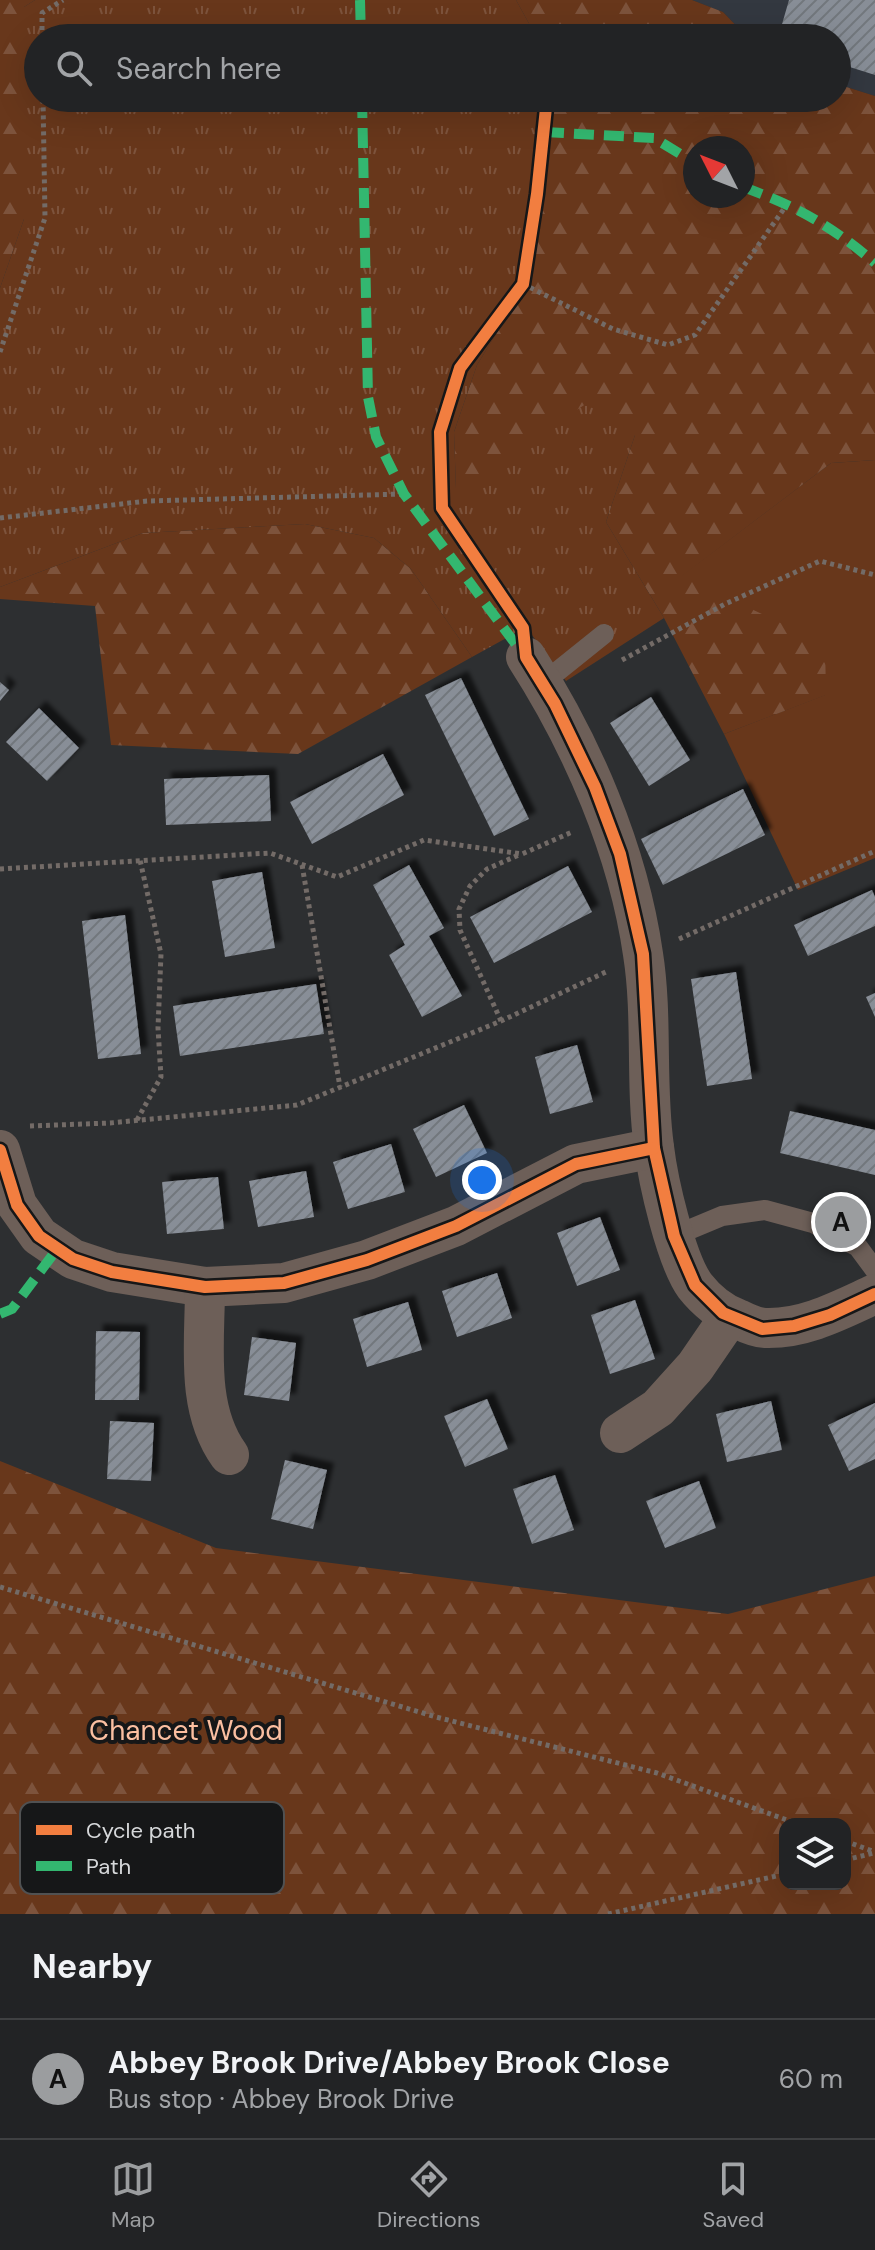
<!DOCTYPE html>
<html lang="en">
<head>
<meta charset="utf-8">
<style>
	:root { --surface:#222325; --page:#2e2f32; --text:#f1f3f6; --muted:#a2a4a7; --line:#3f4042; --accent:#9b9d9f }
	body { margin:0; font-family:"DM Sans",sans-serif; background:var(--page); color:var(--text) }
	.controls { position:absolute; right:24px; bottom:24px; display:grid; overflow:hidden; border-radius:16px; box-shadow:0 8px 32px #0002 }
	.controls button { width:72px; height:72px; display:grid; place-items:center; padding:0; border:0; border-bottom:2px solid var(--line); background:var(--surface); color:var(--text); font:40px sans-serif }
	.compass { position:absolute; left:683px; top:136px; width:72px; height:72px; border-radius:50%; background:var(--surface); box-shadow:0 8px 32px #0002; rotate:312deg }
	.you { position:absolute; left:482px; top:1180px; width:28px; height:28px; margin:-20px; border:6px solid #fff; border-radius:50%; background:#1a73e8; box-shadow:0 0 0 12px #1a73e833 }
	.badge { display:grid; place-items:center; width:52px; height:52px; border-radius:50%; background:var(--accent); color:#111; font-size:26px; font-weight:700 }
	.pin { position:absolute; translate:-50% -50%; border:4px solid #fff; box-shadow:0 2px 8px #0006 }
	.list { margin:0; padding:0; list-style:none }
	h2 { display:flex; justify-content:space-between; align-items:center; height:104px; margin:0; padding:0 32px; font-size:34px }
	h2 small { font-size:26px; font-weight:400; color:var(--muted) }
	.list li { display:grid; grid-template-columns:52px 1fr auto; gap:24px; align-items:center; box-sizing:border-box; height:120px; padding:0 32px; border-top:2px solid var(--line) }
	.list b { display:block; font-size:30px; white-space:nowrap }
	.list p { margin:0; font-size:26px; white-space:nowrap; color:var(--muted) }
	.list em { font-size:26px; font-style:normal; color:var(--muted) }
	.icon { flex:none; width:44px; height:44px; fill:none; stroke:currentColor; stroke-width:2; stroke-linecap:round; stroke-linejoin:round }
	.map { position:relative; flex:none; width:875px; height:1914px; overflow:hidden }
	.search { position:absolute; background:var(--surface); box-shadow:0 8px 32px #0002; left:24px; right:24px; top:24px; height:88px; display:flex; align-items:center; gap:20px; box-sizing:border-box; padding:0 28px; border-radius:44px; color:var(--muted); font-size:30px }
	.sheet { height:224px; background:var(--surface) }
	nav { display:flex; justify-content:space-around; align-items:center; box-sizing:border-box; height:112px; border-top:2px solid var(--line); background:var(--surface); font-size:22px; color:var(--muted) }
	nav a { display:grid; justify-items:center; gap:4px }
	nav .on { color:var(--accent) }
	.map>svg:first-child { display:block }
</style>
</head>
<body>
<div class="map">
<svg width="875" height="1914" viewBox="0 0 875 1914">
	<defs>
		<pattern id="forest-firs" width="22" height="20" patternUnits="userSpaceOnUse" patternTransform="scale(2)"><rect width="22" height="20" fill="#68371b"/><path d="M5 1l3.5 6h-7zM16 11l3.5 6h-7z" fill="#7d533c"/></pattern>
		<pattern id="park-tufts" width="24" height="20" patternUnits="userSpaceOnUse" patternTransform="scale(2)"><rect width="24" height="20" fill="#68371b"/><path d="M3 7l-1-3M5 7V3M7 7l1-3M15 17l-1-3M17 17v-4M19 17l1-3" fill="none" stroke="#7d533c"/></pattern>
		<pattern id="building-hatch" width="6" height="6" patternUnits="userSpaceOnUse" patternTransform="scale(2)"><rect width="6" height="6" fill="#888e97"/><path d="M-1 1l2-2M0 6l6-6M5 7l2-2" fill="none" stroke="#72777d"/></pattern>
		<filter id="shadow"><feDropShadow dx="7" dy="-7" stdDeviation="2" flood-color="#0009"/></filter>
	</defs>
	<rect width="100%" height="100%" fill="#2d2f31"/>
	<!-- built -->
	<path fill="#333840" d="M692,0H875V96L837,84V38H748L723,12Z"/>
	<!-- green -->
	<path fill="#68371b" d="M875,460V858L798,890L724,734L825,695L681,576L831,463Z"/>
	<!-- forest -->
	<g fill="url(#forest-firs)" fill-rule="evenodd">
		<path d="M0,0H35L24,7V219L0,288Z"/>
		<path d="M516,0H692L723,12L748,38H537Z"/>
		<path d="M837,84L875,96V460L831,463L682,576L825,644L826,695L724,734L664,618L606,522L635,435L456,490L454,432L477,365L529,280L555,98H837ZM695,148H743V196H695Z"/>
		<path d="M305,524L374,538L411,569L472,657L298,754L111,745L95,606L0,599V587L143,533Z"/>
		<path d="M0,1461L216,1548L728,1614L875,1576V1914H0ZM785,1824H845V1884H785Z"/>
	</g>
	<!-- park -->
	<path fill="url(#park-tufts)" d="M35,0H516L537,38H38V98H555L529,280L477,365L454,432L456,489L601,394L635,435L606,522L664,618L566,681L526,627L472,657L411,569L374,538L305,524L143,533L0,587V288L24,219V7Z"/>
	<!-- building -->
	<g fill="url(#building-hatch)" filter="url(#shadow)">
		<path d="M789,0H875V75L837,63V38H778Z"/>
		<path d="M461,678L529,819L494,836L425,695Z"/>
		<path d="M0,682L9,690L0,701Z"/>
		<path d="M651,697L690,760L649,786L610,723Z"/>
		<path d="M39,708L79,748L47,781L6,742Z"/>
		<path d="M383,754L404,795L312,844L290,802Z"/>
		<path d="M269,775L271,821L166,825L164,779Z"/>
		<path d="M743,789L765,835L663,885L641,839Z"/>
		<path d="M409,865L444,928L429,936L462,996L422,1017L389,955L405,945L373,885Z"/>
		<path d="M568,866L592,912L494,963L470,917Z"/>
		<path d="M262,872L275,948L225,957L212,881Z"/>
		<path d="M872,890L875,897V926L808,956L794,925Z"/>
		<path d="M125,915L141,1054L98,1059L82,921Z"/>
		<path d="M736,972L752,1079L707,1086L691,979Z"/>
		<path d="M316,984L324,1034L180,1056L173,1006Z"/>
		<path d="M875,993V1017L866,997Z"/>
		<path d="M577,1045L593,1102L550,1114L535,1057Z"/>
		<path d="M464,1105L487,1153L436,1177L413,1129Z"/>
		<path d="M790,1111L875,1130V1175L780,1153Z"/>
		<path d="M391,1144L405,1192L348,1209L333,1162Z"/>
		<path d="M306,1171L314,1217L258,1227L249,1181Z"/>
		<path d="M218,1177L224,1229L167,1234L162,1182Z"/>
		<path d="M600,1217L620,1270L577,1286L557,1233Z"/>
		<path d="M497,1273L512,1318L457,1337L442,1291Z"/>
		<path d="M635,1300L655,1359L610,1374L591,1315Z"/>
		<path d="M408,1302L422,1350L367,1367L353,1319Z"/>
		<path d="M96,1331L140,1332L139,1400H95Z"/>
		<path d="M252,1337L296,1343L289,1401L244,1395Z"/>
		<path d="M487,1399L508,1449L465,1467L444,1416Z"/>
		<path d="M771,1401L782,1450L727,1462L716,1414Z"/>
		<path d="M875,1403V1459L849,1471L828,1425Z"/>
		<path d="M110,1421L154,1423L151,1481L107,1479Z"/>
		<path d="M285,1460L327,1470L313,1529L271,1519Z"/>
		<path d="M555,1475L574,1530L532,1544L513,1489Z"/>
		<path d="M699,1481L716,1528L665,1548L646,1501Z"/>
	</g>
	<g fill="none" stroke-linecap="round" stroke-linejoin="round">
		<!-- path -->
		<g stroke="#736b67" stroke-width="5" stroke-dasharray="4 4" stroke-linecap="butt">
			<path d="M42,38V13L63,0"/>
			<path d="M523,284L613,329L668,345L695,335L788,203"/>
			<path d="M0,352L45,218L43,98"/>
			<path d="M0,518L147,501L404,494"/>
			<path d="M622,660L725,604L820,561L875,575"/>
			<path d="M302,865L340,1087"/>
			<path d="M0,869L270,853L337,877L424,840L522,854L572,832"/>
			<path d="M679,939L875,851"/>
			<path d="M501,1021L460,930L459,909L470,886L487,869L521,854"/>
			<path d="M137,1120L161,1077L158,1028L161,954L140,860"/>
			<path d="M30,1126L110,1123L297,1105L501,1021L608,971"/>
			<path d="M0,1587L436,1717L657,1773L798,1824"/>
			<path d="M845,1841L875,1852"/>
			<path d="M845,1860L874,1853"/>
			<path d="M608,1914L785,1874"/>
		</g>
		<!-- lane -->
		<g stroke="#6d5f58" stroke-width="20">
			<path d="M543,683L604,634"/>
			<path d="M674,1236L722,1216L765,1210L813,1223L858,1247L875,1270"/>
		</g>
		<!-- street -->
		<g stroke="#6d5f58" stroke-width="40">
			<path d="M526,657C582,744 628,850 643,954C653,1017 645,1084 654,1147C658,1181 676,1260 695,1286C706,1300 722,1313 738,1319C746,1323 757,1328 766,1328C805,1329 840,1310 875,1294"/>
			<path d="M0,1150L17,1205L39,1236L73,1259L112,1272L205,1287L284,1283L367,1260L456,1226L576,1164L654,1148"/>
			<path d="M205,1287C205,1343 195,1408 229,1455"/>
			<path d="M620,1433L658,1408L695,1367L730,1316"/>
		</g>
		<!-- quiet -->
		<g stroke="#33b770" stroke-width="10" stroke-dasharray="20 10" stroke-linecap="butt">
			<path d="M360,0L361,38"/>
			<path d="M362,98L368,397L376,437L404,494L523,654"/>
			<path d="M544,132L654,138L695,163"/>
			<path d="M743,187C796,206 832,226 875,263"/>
			<path d="M0,1314L12,1309L57,1249"/>
		</g>
		<!-- cycleway casing -->
		<g stroke="#161718" stroke-width="17">
			<g id="cycleway">
				<path d="M547,98L537,194L523,284L460,368L440,432L442,508L523,628L526,657L555,704L595,787L620,854L643,954L654,1148L674,1236L695,1285L723,1313L762,1329L794,1326L830,1315L875,1294"/>
				<path d="M0,1150L17,1205L39,1236L73,1259L112,1272L205,1287L284,1283L367,1260L456,1226L576,1164L654,1148"/>
			</g>
		</g>
		<!-- cycleway -->
		<use href="#cycleway" stroke="#f27e40" stroke-width="12"/>
	</g>
	<g text-anchor="middle" dominant-baseline="central" stroke-width="8" stroke-linejoin="round" paint-order="stroke">
		<!-- park labels -->
		<g font-size="28" fill="#fbbfa1" stroke="#161718">
			<text x="186" y="1730">Chancet Wood</text>
		</g>
	</g>
	<!-- legend -->
	<rect x="20" y="1802" width="264" height="92" rx="12" fill="#161718" stroke="#505152" stroke-width="2"/>
	<rect x="36" y="1825" width="36" height="10" fill="#f27e40"/>
	<rect x="36" y="1861" width="36" height="10" fill="#33b770"/>
	<g font-size="22" fill="#d6d8da">
		<text x="86" y="1838">Cycle path</text>
		<text x="86" y="1874">Path</text>
	</g>
</svg>
<div class="controls">
<button><svg class="icon" aria-label="layers" viewBox="0 0 24 24"><path d="M12 4l9 5-9 5-9-5zM3 14l9 5 9-5"/></svg></button>
</div>
<svg class="compass" viewBox="-18 -18 36 36"><path d="M0-13l5 13h-10z" fill="#e53935"/><path d="M0 13l5-13h-10z" fill="#a2a4a7"/></svg>
<div class="you"></div>
<div class="pin badge" style="left:841px;top:1222px">A</div>
<div class="search"><svg class="icon" aria-label="search" viewBox="0 0 24 24"><circle cx="10" cy="10" r="6"/><path d="M15 15l6 6"/></svg>Search here</div>
</div>
<section class="sheet">
<h2>Nearby<small></small></h2>
<ul class="list">
<li><span class="badge">A</span><div><b>Abbey Brook Drive/Abbey Brook Close</b><p>Bus stop · Abbey Brook Drive</p></div><em>60 m</em></li>
</ul>
</section>
<nav>
<a class="on"><svg class="icon" aria-label="map" viewBox="0 0 24 24"><path d="M3 6l6-2 6 2 6-2v14l-6 2-6-2-6 2zM9 4v14M15 6v14"/></svg>Map</a>
<a><svg class="icon" aria-label="directions" viewBox="0 0 24 24"><path d="M12 3l9 9-9 9-9-9zM9 14v-3h6M13 9l2 2-2 2"/></svg>Directions</a>
<a><svg class="icon" aria-label="saved" viewBox="0 0 24 24"><path d="M7 4h10v16l-5-4-5 4z"/></svg>Saved</a>
</nav>
</body>
</html>
